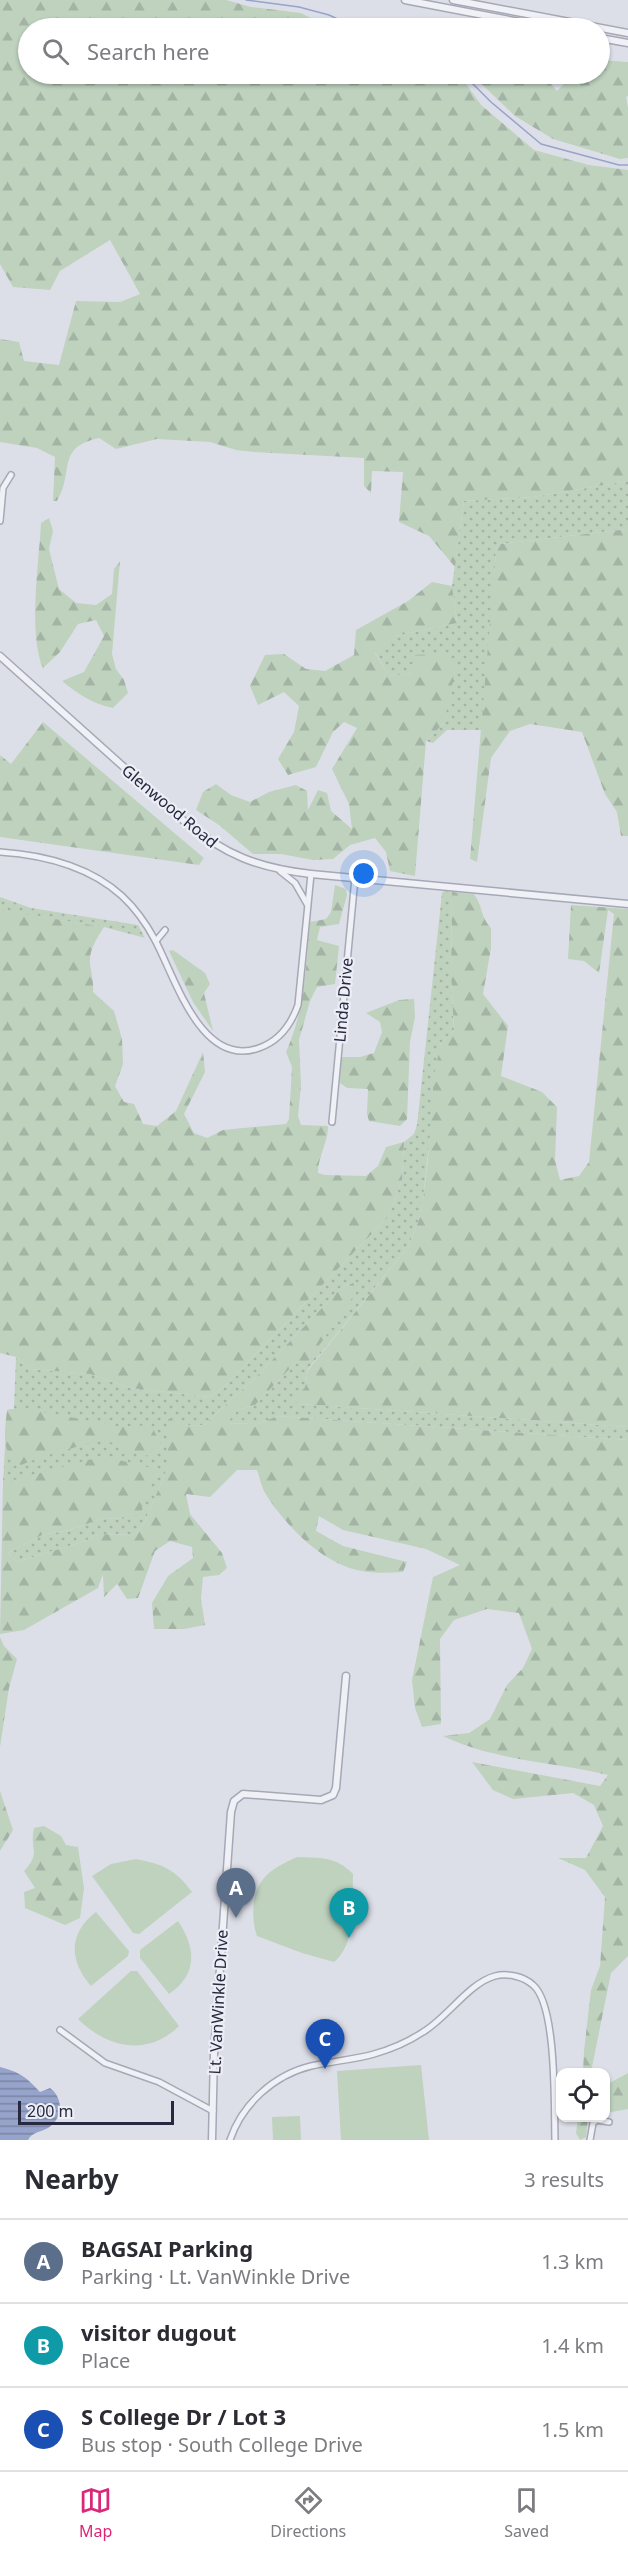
<!DOCTYPE html>
<html lang="en">
<head>
<meta charset="utf-8">
<style>
	:root { --surface:#fff; --page:#f7f7f7; --text:#2b2b33; --muted:#7c7c81; --line:#e1e1e2; --accent:#db2777 }
	body { margin:0; font-family:"Noto Sans",sans-serif; background:var(--page); color:var(--text) }
	.controls { position:absolute; right:18px; bottom:18px; display:grid; overflow:hidden; border-radius:12px; box-shadow:0 2px 4px #0004 }
	.controls button { width:54px; height:54px; display:grid; place-items:center; padding:0; border:0; border-bottom:2px solid var(--line); background:var(--surface); color:var(--text); font:30px sans-serif }
	.scale { position:absolute; left:18px; bottom:15px; width:156px; box-sizing:border-box; padding-left:6px; border:3px solid #26293f; border-top:0; font-size:16px; line-height:21px; white-space:nowrap; color:#26293f; -webkit-text-stroke:4px #edeef5; paint-order:stroke }
	.you { position:absolute; left:364px; top:874px; width:21px; height:21px; margin:-15px; border:4px solid #fff; border-radius:50%; background:#1a73e8; box-shadow:0 0 0 9px #1a73e833 }
	.badge { display:grid; place-items:center; width:39px; height:39px; border-radius:50%; background:var(--accent); color:#fff; font-size:20px; font-weight:700 }
	.pin { position:absolute; translate:-50% -50px; filter:drop-shadow(0 2px 3px #0008) }
	.pin::after { content:''; position:absolute; top:32px; width:21px; height:18px; background:inherit; clip-path:polygon(0 0,100% 0,50% 100%) }
	.list { margin:0; padding:0; list-style:none }
	h2 { display:flex; justify-content:space-between; align-items:center; height:78px; margin:0; padding:0 24px; font-size:26px }
	h2 small { font-size:20px; font-weight:400; color:var(--muted) }
	.list li { display:grid; grid-template-columns:39px 1fr auto; gap:18px; align-items:center; box-sizing:border-box; height:84px; padding:0 24px; border-top:2px solid var(--line) }
	.list b { display:block; font-size:22px; white-space:nowrap }
	.list p { margin:0; font-size:20px; white-space:nowrap; color:var(--muted) }
	.list em { font-size:20px; font-style:normal; color:var(--muted) }
	.icon { flex:none; width:33px; height:33px; fill:none; stroke:currentColor; stroke-width:2; stroke-linecap:round; stroke-linejoin:round }
	.map { position:relative; flex:none; width:628px; height:2140px; overflow:hidden }
	.search { position:absolute; background:var(--surface); box-shadow:0 2px 4px #0004; left:18px; right:18px; top:18px; height:66px; display:flex; align-items:center; gap:15px; box-sizing:border-box; padding:0 21px; border-radius:33px; color:var(--muted); font-size:22px }
	.sheet { height:330px; background:var(--surface) }
	nav { display:flex; justify-content:space-around; align-items:center; box-sizing:border-box; height:84px; border-top:2px solid var(--line); background:var(--surface); font-size:16px; color:var(--muted) }
	nav a { display:grid; justify-items:center; gap:3px }
	nav .on { color:var(--accent) }
	.map>svg:first-child { display:block }
</style>
</head>
<body>
<div class="map">
<svg width="628" height="2140" viewBox="0 0 628 2140">
	<defs>
		<pattern id="grass-dots" width="8" height="8" patternUnits="userSpaceOnUse" patternTransform="scale(1.5)"><rect width="8" height="8" fill="#bed2be"/><path d="M2 2h.1M6 6h.1" fill="none" stroke="#a3b4a4" stroke-width="1.8" stroke-linecap="round"/></pattern>
		<pattern id="forest-firs" width="22" height="20" patternUnits="userSpaceOnUse" patternTransform="scale(1.5)"><rect width="22" height="20" fill="#bed2be"/><path d="M5 1l3.5 6h-7zM16 11l3.5 6h-7z" fill="#a3b4a4"/></pattern>
		<pattern id="water-rules" width="6" height="5" patternUnits="userSpaceOnUse" patternTransform="scale(1.5)"><rect width="6" height="5" fill="#96a3ca"/><path d="M0 2.5h6" fill="none" stroke="#7a85a5"/></pattern>
	</defs>
	<rect width="100%" height="100%" fill="#dddfe8"/>
	<!-- grass -->
	<g fill="url(#grass-dots)">
		<path d="M628,481V529L499,544L496,552L483,730H447L433,743L426,741L444,723L414,656V673L389,676L375,652L395,636L457,623L452,586L464,501L533,497Z"/>
		<path d="M444,891L452,892L451,975L454,1030L441,1043L421,1215L408,1247L308,1369L305,1387L295,1400L301,1404L628,1427V1440L278,1416L257,1424L226,1423L238,1410L255,1405L296,1362L304,1367L352,1283L342,1287L255,1378L204,1425L193,1426L168,1420V1467L144,1523L136,1535L99,1534L85,1541L17,1562L8,1553L42,1535L70,1530L104,1518L129,1519L3,1483L7,1410L14,1409L16,1357L30,1369L90,1374L130,1388L209,1397L224,1387L388,1217L402,1180L404,1142L414,1134L417,1125L442,893Z"/>
		<path d="M0,897L31,908L138,925L145,938L104,927L3,911L0,910Z"/>
	</g>
	<!-- forest -->
	<g fill="url(#forest-firs)">
		<path d="M0,0H226L251,7L301,13L329,28H28V74H459L481,105L534,150L589,165L628,170V481L533,497L464,501L455,567L429,536L399,522L403,472L372,471L371,493L364,486V458L254,452L236,450L210,442L157,439L116,449L99,438C55,448 75,471 57,501H53L55,457L37,448L0,442V339L19,342L24,361L59,365L76,301L120,302L140,294L110,240L60,271L50,290L13,287L0,264Z"/>
		<path d="M600,60L628,62V96L626,97L628,108V158L620,159L553,139L515,116L471,74H545L546,78L557,91L574,74H600Z"/>
		<path d="M49,518L53,531L49,549L59,589L76,603L96,605L112,594L114,569L120,561L112,654L116,669L124,680L128,693L113,708C93,704 78,694 62,681L84,672L104,636L96,620L78,624L60,652L43,668C28,633 39,563 41,523Z"/>
		<path d="M628,529V836H621L617,812L605,794L582,732L530,724L510,731L491,758L477,862L470,859L496,551L499,544Z"/>
		<path d="M432,582L452,586L457,623L395,636L375,653L389,676L414,673V655L440,654L457,662L444,723L426,741L415,876L390,871L386,852L375,838L350,845L333,859L313,860L281,854H253L219,825L196,810L203,792L216,784L231,795L250,802L269,792L296,785L307,791L308,810L318,790L327,793L331,811L352,829L349,804L332,769L357,728L344,722L333,732L316,767L288,775L278,759L294,732L299,706L284,692L258,705L250,686L265,655L284,654L306,669L325,671L354,655L356,630L408,601Z"/>
		<path d="M43,722L204,858L199,865L0,837V755L11,764Z"/>
		<path d="M335,885L346,889L347,895L339,924L320,927L317,940L339,946L335,984L317,987L310,1001L299,1040L301,1085L298,1116L301,1125L328,1126C328,1143 318,1156 318,1173L325,1175L366,1176L378,1166L386,1147L404,1142L402,1180L388,1217L224,1387L209,1397L130,1388L90,1374L30,1369L16,1357L0,1353V910L104,927C97,938 89,950 90,963C91,974 94,981 93,992L114,1011L122,1039L123,1064L115,1086L124,1102L134,1104L143,1124L157,1126L176,1111L203,1052L205,1072L184,1114L194,1133L207,1138L223,1130L286,1124L289,1119L292,1067L286,1052C305,1010 306,966 310,922L326,919L331,912Z"/>
		<path d="M452,892L474,894C483,906 480,916 491,928V948L483,994L508,1026L501,1076L542,1092L557,1107L555,1160L560,1180L579,1176L589,1162L614,914L608,910L599,973L584,961L568,959L571,905L628,909V1427L300,1404L294,1400L305,1387L308,1370L408,1247L421,1215L428,1159L434,1075L441,1043L454,1030L451,975Z"/>
		<path d="M173,950L205,973L210,984L204,993L213,1031L193,1002L169,951Z"/>
		<path d="M414,999L415,1017L410,1042L407,1119L400,1126L369,1121L367,1114L368,1089L347,1088L340,1083L341,1057H360L374,1053L382,1032L380,1022L366,1013L399,1000Z"/>
		<path d="M353,1283L357,1291L304,1367L296,1362L255,1405L238,1410L227,1423L257,1424L278,1416L628,1440V1956L611,1973L591,2072H583L584,2051L591,1990L600,1966L605,1897L585,1870L558,1858H586L603,1826L594,1805L573,1793L513,1799L493,1790L472,1762L600,1786L608,1775C554,1762 495,1761 443,1736L469,1733L490,1719L507,1685L523,1668L532,1649L519,1613L487,1609L454,1620L440,1639L441,1724L422,1727L415,1708L412,1680L433,1577L460,1565L426,1549L343,1530L319,1516L316,1531L343,1546L407,1562L403,1572C385,1573 365,1574 347,1567C314,1555 283,1522 265,1493C261,1486 260,1478 257,1470H237L210,1497L186,1494L190,1514L222,1553L227,1568L219,1575L203,1577L201,1599L205,1625L184,1629H154L152,1603L168,1576L193,1558L192,1547L170,1541L155,1551L138,1598L127,1599L117,1584L104,1597L103,1574L98,1588L24,1630L0,1634L3,1483L103,1456L151,1468L157,1473L139,1514L129,1519L104,1518L70,1530L42,1535L8,1553L17,1562L85,1541L99,1534L136,1535L144,1523L168,1467V1419L193,1426L204,1425L255,1378L342,1287Z"/>
		<path d="M14,1409L44,1412L120,1427L151,1425L161,1444L149,1456L127,1450L108,1441H97L41,1457L21,1465C0,1455 5,1431 7,1410Z"/>
		<path d="M0,1637L4,1646L17,1659L9,1688L0,1747Z"/>
		<path d="M0,1791L13,1830L0,1851Z"/>
		<path d="M44,1826L61,1836L66,1845L78,1847L84,1888L80,1918L65,1925L25,1908L24,1892L35,1888L24,1871C42,1852 29,1850 34,1828Z"/>
		<path d="M628,2073V2109L606,2113V2085Z"/>
		<path d="M578,2118H588L586,2137L580,2140L576,2133Z"/>
	</g>
	<!-- garden -->
	<g fill="#bed2be">
		<path d="M297,1857C320,1858 336,1856 353,1874C352,1901 357,1944 334,1962L302,1953L257,1936C251,1919 251,1891 265,1877C273,1868 286,1862 297,1857Z"/>
		<path d="M136,1859C162,1864 175,1869 192,1892L139,1934L133,1933L92,1876L111,1864Z"/>
		<path d="M96,1912L129,1951L128,1956L91,1986C69,1961 68,1933 96,1912Z"/>
		<path d="M178,1921C196,1948 198,1974 169,1994L140,1958V1950Z"/>
		<path d="M131,1971H137L179,2026C148,2057 107,2048 78,2019Z"/>
		<path d="M421,2065L429,2140H341L337,2071Z"/>
		<path d="M300,2116L301,2140H273L272,2117Z"/>
	</g>
	<!-- water -->
	<path fill="url(#water-rules)" d="M0,2067C20,2072 26,2077 40,2092L50,2088C64,2098 63,2119 48,2128C41,2132 32,2132 28,2140H0Z"/>
	<g fill="none" stroke-linecap="round" stroke-linejoin="round">
		<!-- stream -->
		<g stroke="#96a3ca" stroke-width="1.5">
			<path d="M246,0L299,7L329,15L348,24L419,28"/>
			<path d="M463,74L491,102L541,144L619,165H628"/>
		</g>
		<!-- minor casing -->
		<g stroke="#a6a8b5" stroke-width="8">
			<g id="minor">
				<path d="M0,521L3,488L11,475"/>
				<path d="M0,852C44,855 89,866 122,896C136,909 147,925 155,940C175,977 201,1069 259,1048C279,1041 291,1025 298,1005L311,874"/>
				<path d="M280,871L295,883L307,904"/>
				<path d="M156,941L165,930"/>
				<path d="M332,1122L355,878"/>
				<path d="M60,2030L105,2063L159,2082L213,2111"/>
				<path d="M230,2140C242,2104 274,2075 311,2066C332,2061 353,2060 374,2054C392,2049 408,2042 423,2032C447,2018 469,1983 495,1976C507,1973 523,1976 533,1985C557,2005 554,2107 555,2140"/>
				<path d="M590,2140L593,2123L597,2120L609,2122"/>
			</g>
		</g>
		<!-- tertiary casing -->
		<g stroke="#a6a8b5" stroke-width="9">
			<g id="tertiary">
				<path d="M405,0L551,28"/>
				<path d="M453,0L628,33"/>
				<path d="M600,38L628,43"/>
				<path d="M0,656L184,821C225,855 258,868 311,874L628,904"/>
				<path d="M212,2140L214,2054L231,1812L234,1801L243,1794L321,1800L333,1795L336,1788L346,1676"/>
			</g>
		</g>
		<!-- minor -->
		<use href="#minor" stroke="#f0f1f6" stroke-width="5"/>
		<!-- tertiary -->
		<use href="#tertiary" stroke="#f0f1f6" stroke-width="6"/>
	</g>
	<g text-anchor="middle" dominant-baseline="central" stroke-width="4.5" stroke-linejoin="round" paint-order="stroke">
		<!-- street labels -->
		<g font-size="16" fill="#26293f" stroke="#edeef5">
			<text transform="translate(170 806) rotate(40)">Glenwood Road</text>
			<text transform="translate(343 1000) rotate(-85)">Linda Drive</text>
			<text transform="translate(218 2002) rotate(-87)">Lt. VanWinkle Drive</text>
		</g>
	</g>
</svg>
<div class="controls">
<button><svg class="icon" aria-label="locate" viewBox="0 0 24 24"><circle cx="12" cy="12" r="6"/><path d="M12 2v4M12 18v4M2 12h4M18 12h4"/></svg></button>
</div>
<div class="scale">200 m</div>
<div class="you"></div>
<div class="pin badge" style="left:236px;top:1918px;background:#5c6f8a">A</div>
<div class="pin badge" style="left:349px;top:1938px;background:#0f9aa8">B</div>
<div class="pin badge" style="left:325px;top:2069px;background:#1a4fb4">C</div>
<div class="search"><svg class="icon" aria-label="search" viewBox="0 0 24 24"><circle cx="10" cy="10" r="6"/><path d="M15 15l6 6"/></svg>Search here</div>
</div>
<section class="sheet">
<h2>Nearby<small>3 results</small></h2>
<ul class="list">
<li><span class="badge" style="background:#5c6f8a">A</span><div><b>BAGSAI Parking</b><p>Parking · Lt. VanWinkle Drive</p></div><em>1.3 km</em></li>
<li><span class="badge" style="background:#0f9aa8">B</span><div><b>visitor dugout</b><p>Place</p></div><em>1.4 km</em></li>
<li><span class="badge" style="background:#1a4fb4">C</span><div><b>S College Dr / Lot 3</b><p>Bus stop · South College Drive</p></div><em>1.5 km</em></li>
</ul>
</section>
<nav>
<a class="on"><svg class="icon" aria-label="map" viewBox="0 0 24 24"><path d="M3 6l6-2 6 2 6-2v14l-6 2-6-2-6 2zM9 4v14M15 6v14"/></svg>Map</a>
<a><svg class="icon" aria-label="directions" viewBox="0 0 24 24"><path d="M12 3l9 9-9 9-9-9zM9 14v-3h6M13 9l2 2-2 2"/></svg>Directions</a>
<a><svg class="icon" aria-label="saved" viewBox="0 0 24 24"><path d="M7 4h10v16l-5-4-5 4z"/></svg>Saved</a>
</nav>
</body>
</html>
